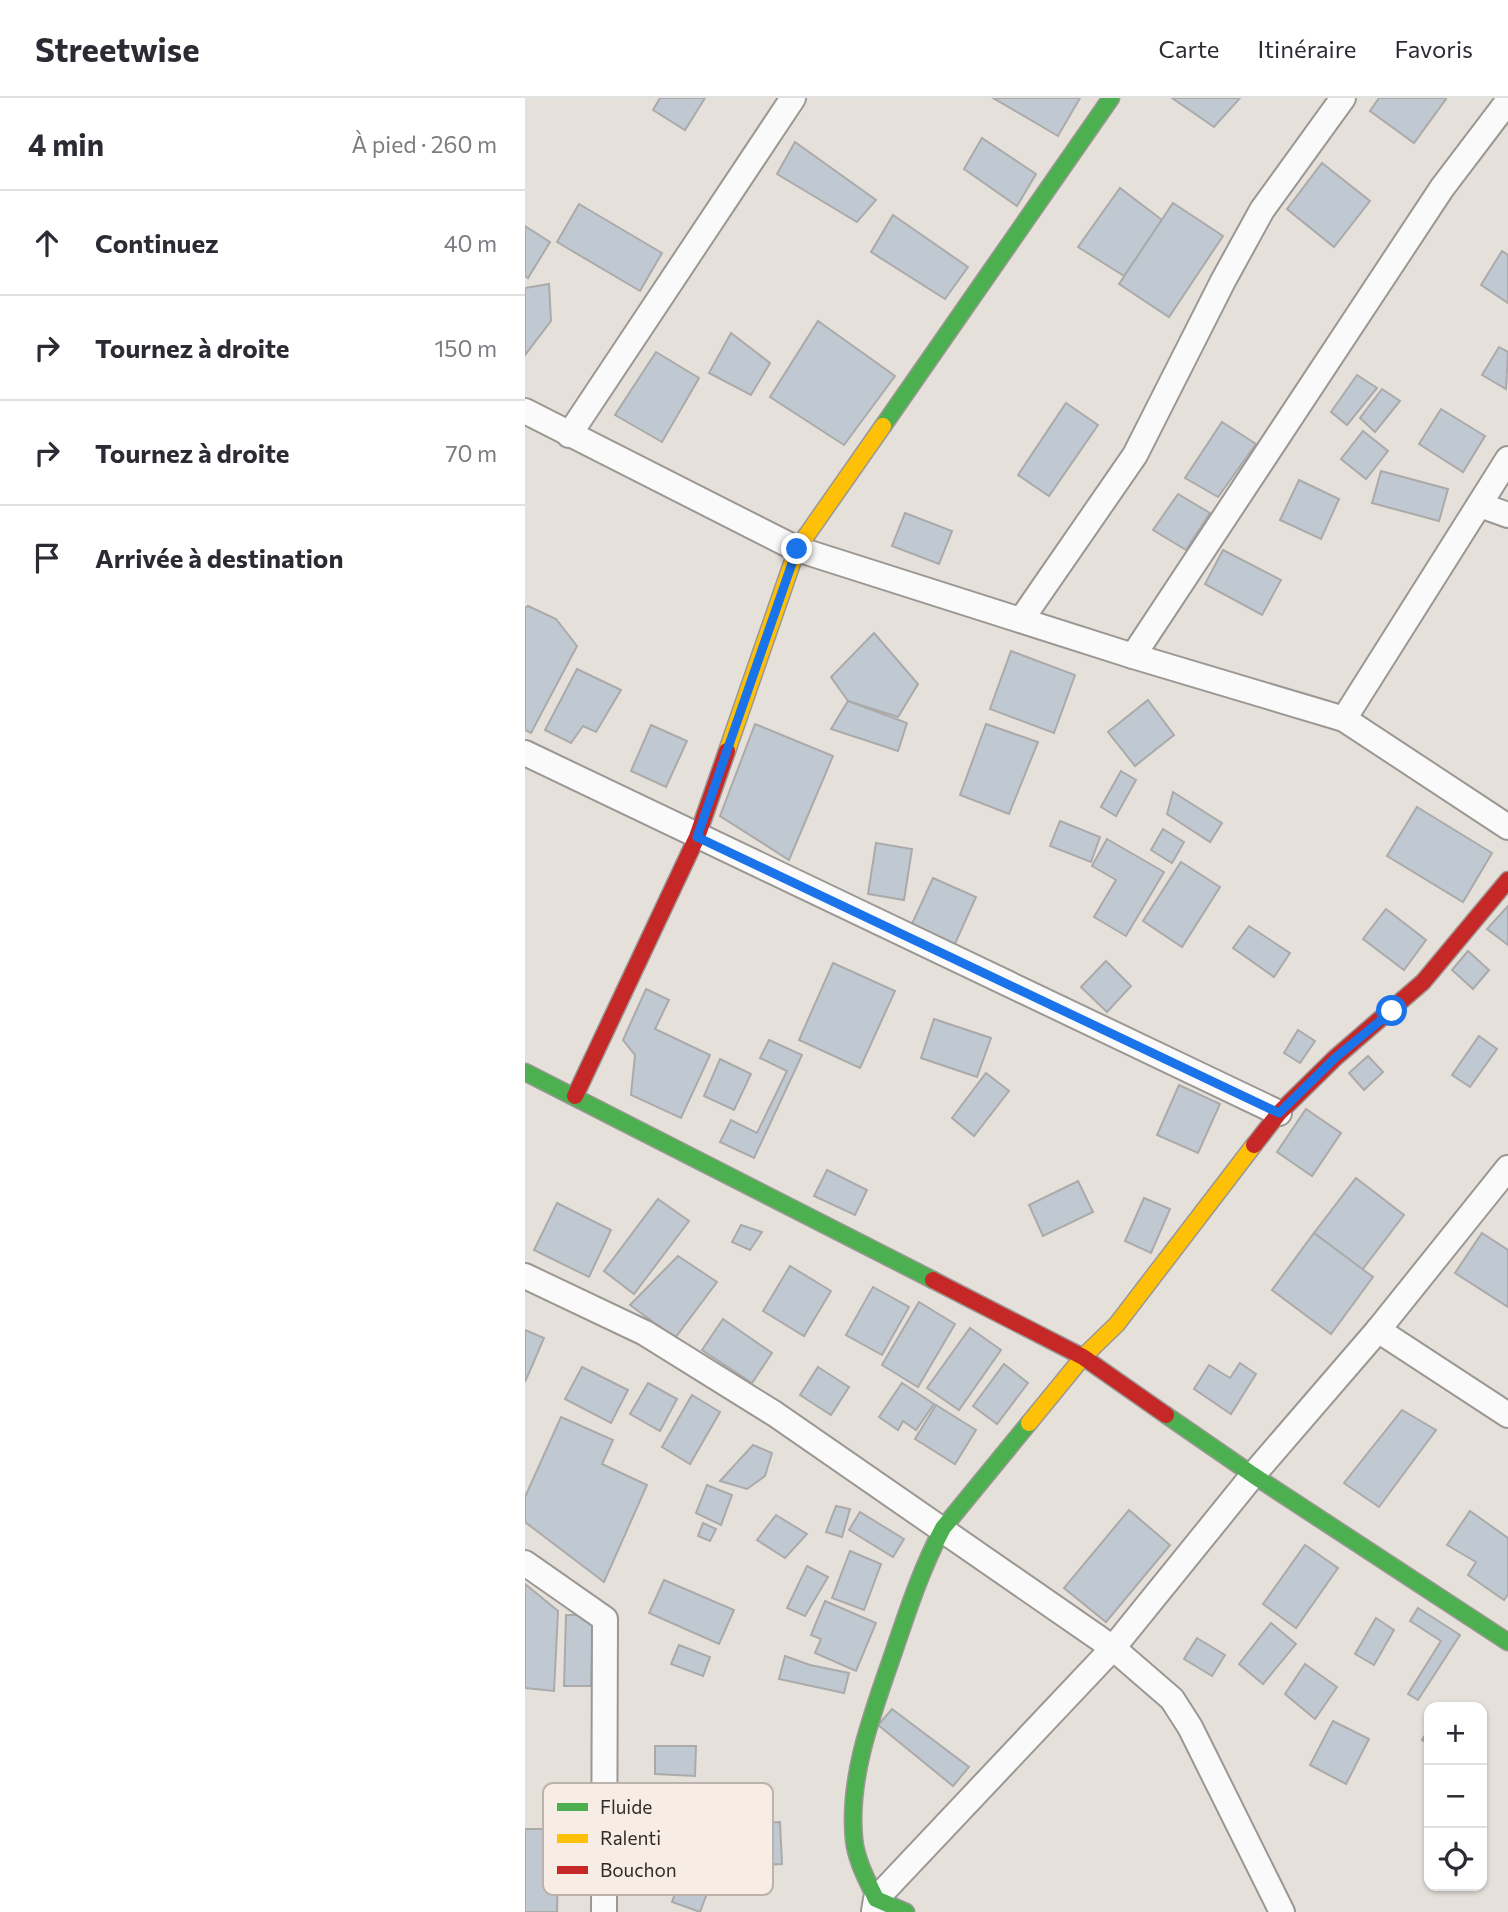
<!DOCTYPE html>
<html lang="fr">
<head>
<meta charset="utf-8">
<style>
	:root { --surface:#fff; --page:#f2f2f3; --text:#2b2b33; --muted:#7c7c81; --line:#e1e1e2 }
	body { margin:0; font-family:Commissioner,sans-serif; background:var(--page); color:var(--text) }
	.controls { position:absolute; right:21px; bottom:21px; display:grid; overflow:hidden; border-radius:14px; box-shadow:0 2px 5px #0004 }
	.controls button { width:63px; height:63px; display:grid; place-items:center; padding:0; border:0; border-bottom:2px solid var(--line); background:var(--surface); color:var(--text); font:35px sans-serif }
	.stop { position:absolute; width:21px; height:21px; margin:-16px; border:5px solid #1a73e8; border-radius:50%; background:#fff }
	.stop.end { background:#1a73e8; border-color:#fff; box-shadow:0 2px 7px #0008 }
	.list { margin:0; padding:0; list-style:none }
	h2 { display:flex; justify-content:space-between; align-items:center; height:91px; margin:0; padding:0 28px; font-size:30px }
	h2 small { font-size:23px; font-weight:400; color:var(--muted) }
	.list li { display:grid; grid-template-columns:46px 1fr auto; gap:21px; align-items:center; box-sizing:border-box; height:105px; padding:0 28px; border-top:2px solid var(--line) }
	.list b { display:block; font-size:26px; white-space:nowrap }
	.list em { font-size:23px; font-style:normal; color:var(--muted) }
	.icon { flex:none; width:38px; height:38px; fill:none; stroke:currentColor; stroke-width:2; stroke-linecap:round; stroke-linejoin:round }
	.map { position:relative; flex:none; width:983px; height:1814px; overflow:hidden }
	header { display:flex; align-items:center; gap:42px; box-sizing:border-box; height:98px; padding:0 35px; background:var(--surface); border-bottom:2px solid var(--line) }
	header strong { font-size:33px }
	nav { display:flex; gap:38px; margin-inline-start:auto; font-size:24px }
	main { display:flex }
	aside { flex:1; background:var(--surface) }
	.map>svg:first-child { display:block }
</style>
</head>
<body>
<header>
<strong>Streetwise</strong>
<nav><a>Carte</a><a>Itinéraire</a><a>Favoris</a></nav>
</header>
<main>
<aside>
<h2>4 min<small>À pied · 260 m</small></h2>
<ul class="list">
<li><svg class="icon" aria-label="ahead" viewBox="0 0 24 24"><path d="M12 20V5M6 11l6-6 6 6"/></svg><div><b>Continuez</b></div><em>40 m</em></li>
<li><svg class="icon" aria-label="right" viewBox="0 0 24 24"><path d="M7 20v-9h11M14 6l5 5-5 5"/></svg><div><b>Tournez à droite</b></div><em>150 m</em></li>
<li><svg class="icon" aria-label="right" viewBox="0 0 24 24"><path d="M7 20v-9h11M14 6l5 5-5 5"/></svg><div><b>Tournez à droite</b></div><em>70 m</em></li>
<li><svg class="icon" aria-label="arrive" viewBox="0 0 24 24"><path d="M6 21V4h12l-3 4 3 4H6"/></svg><div><b>Arrivée à destination</b></div></li>
</ul>
</aside>
<div class="map">
<svg width="983" height="1814" viewBox="0 0 983 1814">
	<rect width="100%" height="100%" fill="#e6e0db"/>
	<!-- building -->
	<g fill="#c0c9d1" stroke="#abaaaa" stroke-width="2">
		<path d="M135,0H180L160,32L128,12Z"/>
		<path d="M468,0H555L533,38Z"/>
		<path d="M647,0H715L689,29Z"/>
		<path d="M854,0H920L921,1L889,45L845,13Z"/>
		<path d="M457,40L511,76L492,108L439,71Z"/>
		<path d="M270,44L351,102L332,124L252,76Z"/>
		<path d="M797,65L845,103L809,149L762,111Z"/>
		<path d="M595,90L637,122L599,178L553,149Z"/>
		<path d="M648,105L698,138L644,219L594,186Z"/>
		<path d="M54,106L137,155L115,193L32,144Z"/>
		<path d="M368,117L443,169L420,201L346,154Z"/>
		<path d="M0,128L25,144L3,180L0,178Z"/>
		<path d="M977,153L983,157V205L956,187Z"/>
		<path d="M24,186L26,223L0,257V190Z"/>
		<path d="M293,223L370,278L319,347L245,299Z"/>
		<path d="M206,235L245,265L226,297L184,275Z"/>
		<path d="M974,249L983,254L981,291L957,277Z"/>
		<path d="M131,254L174,280L137,344L90,317Z"/>
		<path d="M832,277L852,290L822,327L806,314Z"/>
		<path d="M857,291L875,303L850,334L835,320Z"/>
		<path d="M541,305L573,327L524,398L493,377Z"/>
		<path d="M916,311L960,338L938,374L894,346Z"/>
		<path d="M697,324L731,346L693,399L660,380Z"/>
		<path d="M838,333L863,353L841,381L816,361Z"/>
		<path d="M856,373L923,391L914,423L847,405Z"/>
		<path d="M774,382L814,401L796,441L755,422Z"/>
		<path d="M653,396L685,415L661,452L628,432Z"/>
		<path d="M380,415L427,433L414,466L367,448Z"/>
		<path d="M698,452L756,482L737,517L680,486Z"/>
		<path d="M3,508L31,521L52,548L6,635L0,632V510Z"/>
		<path d="M349,535L393,586L373,619L323,603L306,579Z"/>
		<path d="M486,553L550,577L529,635L465,611Z"/>
		<path d="M52,571L96,592L71,634L58,628L46,645L20,632Z"/>
		<path d="M623,602L649,637L610,668L583,634Z"/>
		<path d="M323,603L382,625L373,653L306,631Z"/>
		<path d="M230,626L308,658L264,762L195,718Z"/>
		<path d="M461,626L513,644L484,716L435,697Z"/>
		<path d="M126,627L162,643L141,689L106,673Z"/>
		<path d="M596,673L611,682L591,718L576,709Z"/>
		<path d="M648,694L697,725L685,744L642,716Z"/>
		<path d="M892,709L967,755L938,804L862,758Z"/>
		<path d="M535,723L575,739L566,764L525,748Z"/>
		<path d="M638,731L659,744L647,765L626,752Z"/>
		<path d="M582,741L639,774L601,838L569,819L591,782L567,768Z"/>
		<path d="M351,745L387,751L379,802L343,796Z"/>
		<path d="M656,764L695,789L657,849L618,823Z"/>
		<path d="M408,780L451,799L429,848L386,828Z"/>
		<path d="M983,808V847L962,831Z"/>
		<path d="M861,811L901,842L879,872L838,841Z"/>
		<path d="M724,828L765,855L749,879L708,850Z"/>
		<path d="M943,853L964,872L948,891L927,872Z"/>
		<path d="M581,863L606,888L582,914L556,889Z"/>
		<path d="M308,865L370,893L335,970L274,942Z"/>
		<path d="M121,891L144,902L130,931L185,957L156,1020L106,997L110,957L98,942Z"/>
		<path d="M409,921L466,940L452,979L396,960Z"/>
		<path d="M773,932L790,943L775,965L759,955Z"/>
		<path d="M954,938L972,951L945,989L927,977Z"/>
		<path d="M244,942L277,957L229,1060L195,1044L206,1022L232,1035L262,973L235,960Z"/>
		<path d="M843,958L858,974L839,992L824,975Z"/>
		<path d="M195,961L226,976L209,1012L179,998Z"/>
		<path d="M461,975L484,993L449,1038L427,1020Z"/>
		<path d="M654,987L695,1006L673,1055L632,1037Z"/>
		<path d="M781,1011L816,1035L787,1078L752,1054Z"/>
		<path d="M302,1072L342,1092L330,1117L289,1098Z"/>
		<path d="M831,1080L879,1117L837,1172L789,1135Z"/>
		<path d="M553,1083L568,1114L518,1138L504,1107Z"/>
		<path d="M619,1100L645,1111L626,1155L600,1143Z"/>
		<path d="M133,1101L164,1123L109,1196L79,1173Z"/>
		<path d="M32,1105L86,1132L64,1179L9,1152Z"/>
		<path d="M216,1127L237,1134L225,1152L207,1144Z"/>
		<path d="M789,1135L848,1179L806,1236L747,1192Z"/>
		<path d="M957,1135L983,1152V1209L930,1175Z"/>
		<path d="M153,1158L192,1184L150,1240L105,1207Z"/>
		<path d="M265,1168L306,1193L279,1238L238,1213Z"/>
		<path d="M348,1189L384,1209L357,1257L321,1237Z"/>
		<path d="M394,1204L430,1226L393,1289L357,1267Z"/>
		<path d="M198,1221L247,1255L227,1285L177,1252Z"/>
		<path d="M445,1230L476,1252L434,1312L402,1290Z"/>
		<path d="M0,1232L19,1240L0,1284Z"/>
		<path d="M715,1265L731,1276L706,1316L669,1291L684,1267L705,1280Z"/>
		<path d="M479,1266L503,1285L472,1326L448,1308Z"/>
		<path d="M57,1269L103,1292L86,1325L40,1301Z"/>
		<path d="M293,1269L324,1289L306,1317L275,1297Z"/>
		<path d="M123,1285L152,1301L135,1333L105,1316Z"/>
		<path d="M377,1285L409,1306L391,1332L378,1323L373,1332L354,1319Z"/>
		<path d="M167,1297L195,1314L165,1366L137,1349Z"/>
		<path d="M411,1307L451,1332L430,1366L390,1341Z"/>
		<path d="M877,1312L911,1332L854,1409L819,1385Z"/>
		<path d="M36,1319L88,1342L77,1366L122,1387L79,1484L0,1424V1399Z"/>
		<path d="M228,1347L247,1355L240,1378L222,1391L195,1383Z"/>
		<path d="M182,1387L207,1397L196,1427L171,1415Z"/>
		<path d="M311,1408L325,1411L317,1439L301,1434Z"/>
		<path d="M604,1412L645,1447L581,1524L539,1490Z"/>
		<path d="M945,1413L983,1440V1496L979,1502L943,1477L951,1464L922,1447Z"/>
		<path d="M335,1414L379,1441L368,1459L324,1432Z"/>
		<path d="M251,1417L282,1436L260,1460L232,1442Z"/>
		<path d="M178,1425L191,1431L185,1443L173,1438Z"/>
		<path d="M780,1447L813,1470L771,1530L738,1506Z"/>
		<path d="M325,1453L356,1466L339,1512L307,1500Z"/>
		<path d="M282,1468L303,1479L280,1518L262,1510Z"/>
		<path d="M139,1482L209,1512L194,1546L124,1515Z"/>
		<path d="M0,1486L33,1513L29,1593L0,1590Z"/>
		<path d="M300,1503L351,1525L331,1573L290,1555L296,1541L286,1537Z"/>
		<path d="M893,1510L935,1537L893,1602L883,1596L916,1543L885,1523Z"/>
		<path d="M41,1517H68L66,1588H39Z"/>
		<path d="M851,1520L869,1532L849,1567L830,1556Z"/>
		<path d="M746,1525L771,1546L738,1586L714,1566Z"/>
		<path d="M672,1540L700,1557L687,1578L659,1561Z"/>
		<path d="M154,1547L185,1559L178,1578L146,1566Z"/>
		<path d="M260,1558L285,1567L324,1575L319,1595L254,1581Z"/>
		<path d="M780,1566L812,1589L790,1621L760,1596Z"/>
		<path d="M367,1611L444,1669L428,1688L353,1627Z"/>
		<path d="M808,1623L844,1641L821,1686L785,1667Z"/>
		<path d="M904,1631V1646L897,1642Z"/>
		<path d="M130,1648H171L170,1678L130,1676Z"/>
		<path d="M255,1724L257,1766L216,1768L214,1726Z"/>
		<path d="M0,1731H34L32,1814H0Z"/>
		<path d="M163,1760L191,1771L175,1814L147,1804Z"/>
	</g>
	<g fill="none" stroke-linecap="round" stroke-linejoin="round">
		<!-- street casing -->
		<g stroke="#9b9793" stroke-width="28">
			<g id="street">
				<path d="M0,313L272,451L608,558L819,621L983,729"/>
				<path d="M44,337L268,0"/>
				<path d="M955,407L983,417"/>
				<path d="M496,522L610,357L698,183L737,112L818,0"/>
				<path d="M608,558L917,90L983,3"/>
				<path d="M819,621L983,361"/>
				<path d="M0,655L754,1015"/>
				<path d="M0,1178L120,1235L250,1316L588,1550L647,1601L665,1629L757,1814"/>
				<path d="M853,1232L983,1317"/>
				<path d="M0,1465L80,1521L79,1814"/>
				<path d="M349,1813L351,1801L588,1550L728,1377L853,1232L983,1070"/>
			</g>
		</g>
		<!-- fast casing -->
		<g stroke="#9b9793" stroke-width="19">
			<g id="fast">
				<path d="M358,328L586,0"/>
				<path d="M0,974L408,1182"/>
				<path d="M641,1317L728,1377L983,1544"/>
				<path d="M381,1814L351,1801C342,1782 331,1762 329,1741C323,1679 347,1617 367,1559C382,1515 396,1471 418,1430L504,1325"/>
			</g>
		</g>
		<!-- slow casing -->
		<g stroke="#9b9793" stroke-width="19">
			<g id="slow">
				<path d="M202,653L272,451L358,328"/>
				<path d="M504,1325L558,1259L592,1226L729,1047"/>
			</g>
		</g>
		<!-- jam casing -->
		<g stroke="#9b9793" stroke-width="19">
			<g id="jam">
				<path d="M50,998L172,739L202,653"/>
				<path d="M729,1047L754,1015L810,960L898,884L983,782"/>
				<path d="M408,1182L558,1259L641,1317"/>
			</g>
		</g>
		<!-- street -->
		<use href="#street" stroke="#fbfafa" stroke-width="24"/>
		<!-- fast -->
		<use href="#fast" stroke="#4caf50" stroke-width="16"/>
		<!-- slow -->
		<use href="#slow" stroke="#ffc107" stroke-width="16"/>
		<!-- jam -->
		<use href="#jam" stroke="#c62828" stroke-width="16"/>
	</g>
	<g fill="none" stroke-linecap="round" stroke-linejoin="round">
		<!-- route -->
		<path stroke="#1a73e8" stroke-width="9" d="M272,451L172,739L754,1015L810,960L867,913"/>
	</g>
	<!-- legend -->
	<rect x="18" y="1685" width="230" height="112" rx="10" fill="#f7ede4" stroke="#bbb3ac" stroke-width="2"/>
	<rect x="32" y="1705" width="31" height="8" fill="#4caf50"/>
	<rect x="32" y="1736" width="31" height="9" fill="#ffc107"/>
	<rect x="32" y="1768" width="31" height="8" fill="#c62828"/>
	<g font-size="19" fill="#2f2b28">
		<text x="75" y="1716">Fluide</text>
		<text x="75" y="1747">Ralenti</text>
		<text x="75" y="1779">Bouchon</text>
	</g>
</svg>
<div class="controls">
<button>+</button>
<button>−</button>
<button><svg class="icon" aria-label="locate" viewBox="0 0 24 24"><circle cx="12" cy="12" r="6"/><path d="M12 2v4M12 18v4M2 12h4M18 12h4"/></svg></button>
</div>
<div class="stop" style="left:867px;top:913px"></div>
<div class="stop end" style="left:272px;top:451px"></div>
</div>
</main>
</body>
</html>
